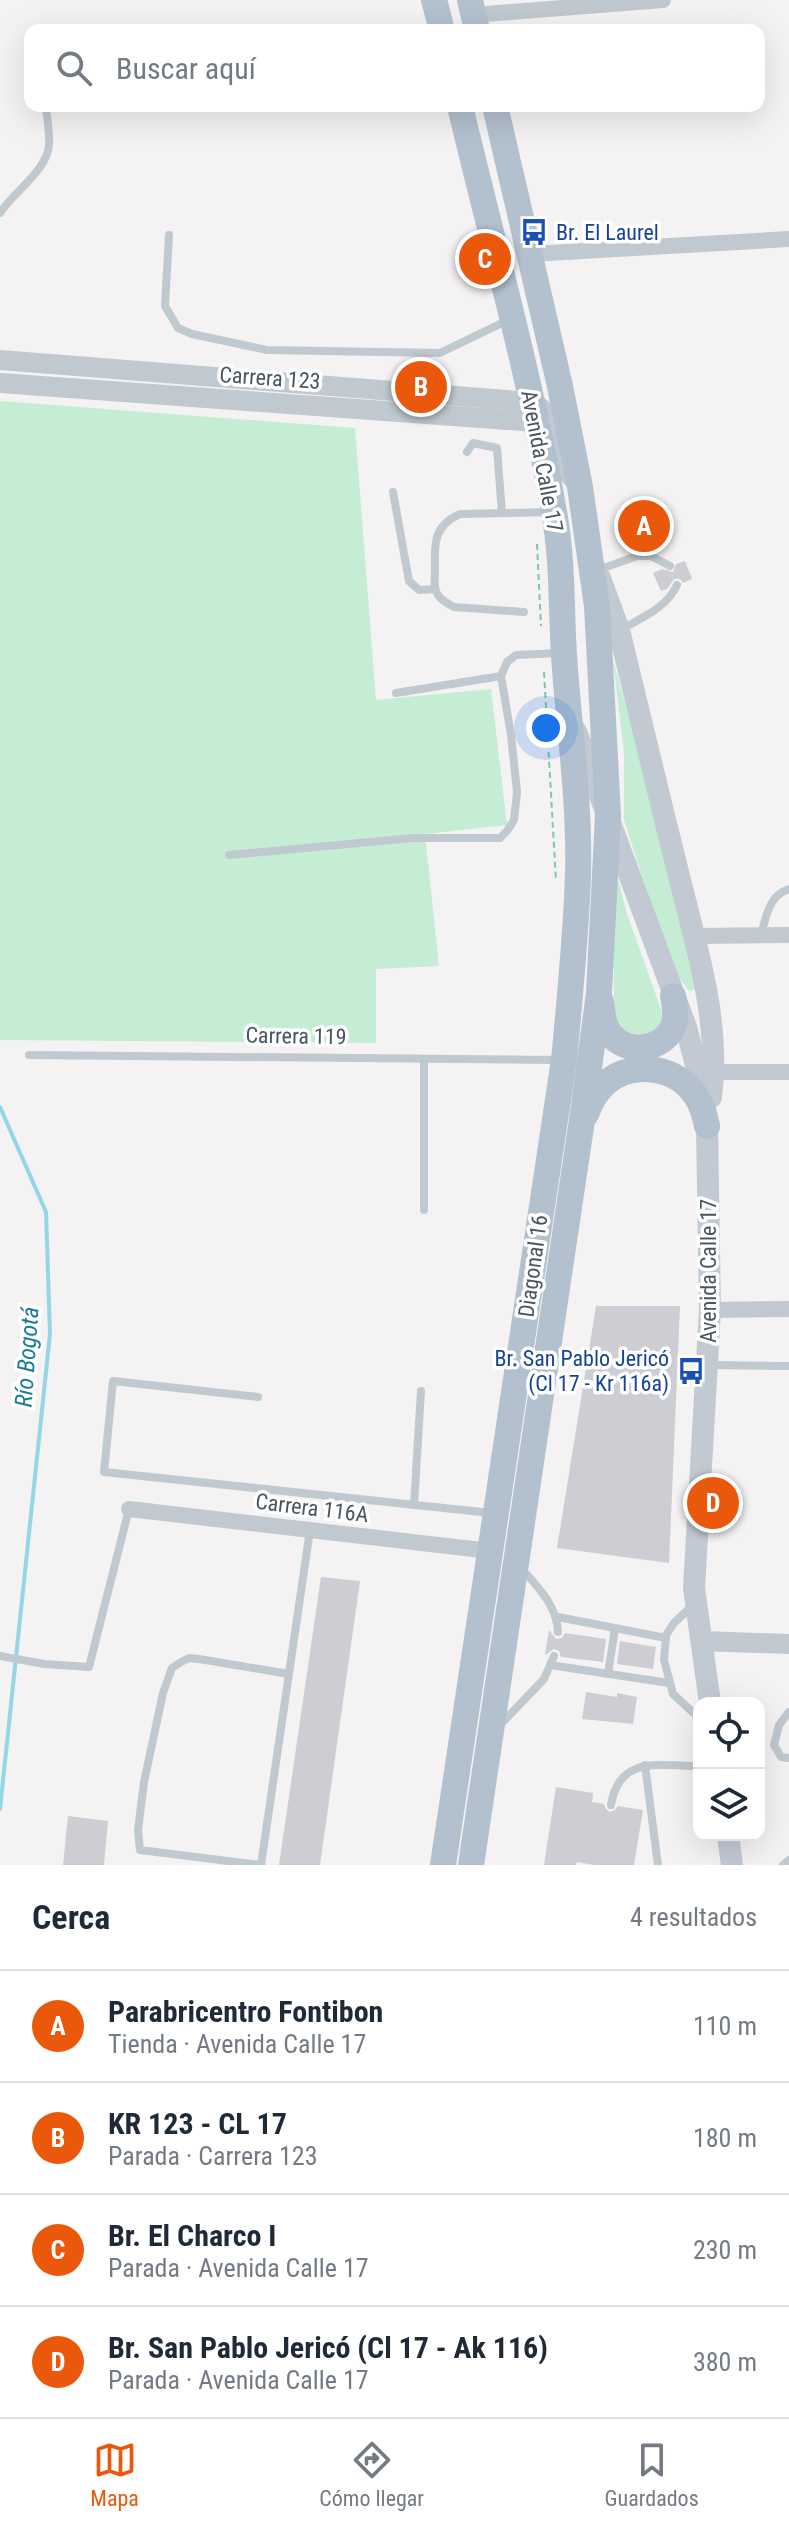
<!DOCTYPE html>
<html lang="es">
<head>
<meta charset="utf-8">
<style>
	:root { --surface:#fff; --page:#f6f6f7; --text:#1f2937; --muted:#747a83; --line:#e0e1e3; --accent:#ea580c }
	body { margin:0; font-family:"Roboto Condensed",sans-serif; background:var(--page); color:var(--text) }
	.controls { position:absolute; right:24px; bottom:24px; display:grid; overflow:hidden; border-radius:16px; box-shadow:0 8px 32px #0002 }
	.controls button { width:72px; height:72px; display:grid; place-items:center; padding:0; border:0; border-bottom:2px solid var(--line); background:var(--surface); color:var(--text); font:40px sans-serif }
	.you { position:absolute; left:546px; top:728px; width:28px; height:28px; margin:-20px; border:6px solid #fff; border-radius:50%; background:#1a73e8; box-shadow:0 0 0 12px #1a73e833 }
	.badge { display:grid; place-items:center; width:52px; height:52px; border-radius:50%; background:var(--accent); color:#fff; font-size:26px; font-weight:700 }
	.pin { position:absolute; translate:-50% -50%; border:4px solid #fff; box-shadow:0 2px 8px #0006 }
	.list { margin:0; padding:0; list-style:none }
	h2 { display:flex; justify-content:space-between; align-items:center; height:104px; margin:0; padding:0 32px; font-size:34px }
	h2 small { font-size:26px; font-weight:400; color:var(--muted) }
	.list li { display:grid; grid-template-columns:52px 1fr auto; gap:24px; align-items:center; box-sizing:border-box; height:112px; padding:0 32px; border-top:2px solid var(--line) }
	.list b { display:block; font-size:30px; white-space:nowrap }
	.list p { margin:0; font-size:26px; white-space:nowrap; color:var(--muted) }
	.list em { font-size:26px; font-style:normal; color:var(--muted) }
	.icon { flex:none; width:44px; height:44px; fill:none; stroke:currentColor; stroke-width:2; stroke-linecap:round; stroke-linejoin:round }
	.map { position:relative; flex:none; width:789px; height:1865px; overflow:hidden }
	.search { position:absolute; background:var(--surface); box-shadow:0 8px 32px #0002; left:24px; right:24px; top:24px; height:88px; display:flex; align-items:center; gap:20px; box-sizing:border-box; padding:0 28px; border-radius:16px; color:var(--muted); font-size:30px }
	.sheet { height:552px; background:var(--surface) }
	nav { display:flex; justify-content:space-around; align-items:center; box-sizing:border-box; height:112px; border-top:2px solid var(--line); background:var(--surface); font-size:22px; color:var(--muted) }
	nav a { display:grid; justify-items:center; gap:4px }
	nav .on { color:var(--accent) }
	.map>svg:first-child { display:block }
</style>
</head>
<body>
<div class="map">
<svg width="789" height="1865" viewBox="0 0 789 1865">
	<rect width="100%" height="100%" fill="#f4f2f2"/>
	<!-- green -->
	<g fill="#c4edd3">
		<path d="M0,401L355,428L376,700L491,689L507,825L425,834L439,966L376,969V1043L0,1040Z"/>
		<path d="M613,660L669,859L695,989L689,991L679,977L652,907L624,820V754Z"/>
		<path d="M613,857L626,911L661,1009L663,1023L654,1039L626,1036L617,1021L614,1006Z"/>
	</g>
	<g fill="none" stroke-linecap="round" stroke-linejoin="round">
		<!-- stream -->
		<path stroke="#94d6e7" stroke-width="4" d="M0,1107L46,1212L50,1334L0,1809"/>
	</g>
	<!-- building -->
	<g fill="#ccced3">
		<path d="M662,514L665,533L627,539L624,520Z"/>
		<path d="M685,561L692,579L683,583L680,579H674L667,589L661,591L653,573L662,569L673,572L676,564Z"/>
		<path d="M596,1306H680L669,1563L557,1548Z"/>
		<path d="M321,1577L360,1581L320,1865H279Z"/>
		<path d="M549,1630L556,1639L562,1638L565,1633L606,1639L603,1662L561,1657L559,1651L554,1649L545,1655Z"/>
		<path d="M620,1641L656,1647L653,1669L617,1664Z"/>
		<path d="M586,1692L617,1697V1693L637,1697L633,1724L582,1719Z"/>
		<path d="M556,1787L593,1793L592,1802L604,1804L606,1809L610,1812L615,1810L618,1806L643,1810L634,1865H594L577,1862L576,1865H544Z"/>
		<path d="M68,1816L108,1821L104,1865H63Z"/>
	</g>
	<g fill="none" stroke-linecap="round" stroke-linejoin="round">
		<!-- path -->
		<g stroke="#7ec9a3" stroke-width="2" stroke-dasharray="6 4" stroke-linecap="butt">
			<path d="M537,544L541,626"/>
			<path d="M544,672L556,881"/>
		</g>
		<!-- service -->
		<g stroke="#c0c9cf" stroke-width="8">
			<path d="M0,213C13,193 48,169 49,145C50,133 47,119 46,106"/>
			<path d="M169,235L165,306L178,328L192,334L267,350L440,353L510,319"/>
			<path d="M467,452L473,443L497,448L502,513"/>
			<path d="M393,492L409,581L419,590L435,589"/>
			<path d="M598,570L637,556H651L670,566"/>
			<path d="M524,612L454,607C448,604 442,601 438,595C433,588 435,577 435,569C434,544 434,525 460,514L552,512"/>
			<path d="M620,630C641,618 667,608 677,585"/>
			<path d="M396,693L501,676"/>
			<path d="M229,855L413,838H500L507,831L514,820L517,792L511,735L501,676L507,662L516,655L559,653"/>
			<path d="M761,935C766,917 769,895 789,889"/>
			<path d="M29,1055L560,1060"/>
			<path d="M424,1210V1059"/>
			<path d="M707,1365L789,1366"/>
			<path d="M258,1397L113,1381L104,1472L491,1513"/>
			<path d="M414,1505L421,1391"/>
			<path d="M522,1569C538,1587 557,1606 558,1632"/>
			<path d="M692,1606L674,1623L666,1635L664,1660L673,1694L699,1718"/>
			<path d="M558,1617L666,1638"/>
			<path d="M0,1656L44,1664L89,1667L129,1509"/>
			<path d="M550,1665L669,1683"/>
			<path d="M608,1674L615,1628"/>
			<path d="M789,1712L779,1725L774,1745L781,1757L789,1758"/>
			<path d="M500,1725L544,1679L554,1656"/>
			<path d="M645,1765L658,1865"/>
			<path d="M611,1805C619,1755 659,1766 699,1766"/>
			<path d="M260,1865L140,1850L138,1830L144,1782L163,1693L172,1668L181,1662L189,1658L199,1659L289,1674"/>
			<path d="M261,1865L310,1530"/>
			<path d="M783,1865L789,1860"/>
		</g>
		<!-- minor -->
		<g stroke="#c0c9cf" stroke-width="16">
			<path d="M473,15L663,0"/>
			<path d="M531,254L789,239"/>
			<path d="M694,936L789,935"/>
			<path d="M714,1072H789"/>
			<path d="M710,1310L789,1309"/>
			<path d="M129,1509L490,1551"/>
		</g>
		<!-- tertiary -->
		<g stroke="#c0c9cf" stroke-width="20">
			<path d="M0,360L531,402L541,408L552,422L559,462L580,487"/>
			<path d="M0,383L536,422"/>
			<path d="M701,1641L789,1644"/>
		</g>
		<!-- secondary -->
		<g stroke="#c1cad3" stroke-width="22">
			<path d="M600,578L619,630C639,710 657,789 677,868C695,943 721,1019 711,1097"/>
			<path d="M576,731L686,1027L703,1092L707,1126L710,1310L694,1588L710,1703"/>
			<path d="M728,1835L732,1865"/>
		</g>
		<!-- primary -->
		<g stroke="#b3c1ce" stroke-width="26">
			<path d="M434,0L442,30"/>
			<path d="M470,0L477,30"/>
			<path d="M601,1002C602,1010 603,1020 606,1027C619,1055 660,1054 673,1027C677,1017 675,1006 673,996"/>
			<path d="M586,1114C591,1102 596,1091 607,1082C634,1060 677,1067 696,1096C702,1105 705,1116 707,1126"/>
			<path d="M443,1865L564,1060C570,998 576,936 578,874C580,801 569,729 564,656C561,608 563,560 554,512C530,375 492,241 460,106"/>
			<path d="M471,1865L582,1120L599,993L608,815L597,606L580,487L560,386L495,106"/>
		</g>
	</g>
	<!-- icons -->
	<defs>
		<g id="bus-bare" transform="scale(2.16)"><path d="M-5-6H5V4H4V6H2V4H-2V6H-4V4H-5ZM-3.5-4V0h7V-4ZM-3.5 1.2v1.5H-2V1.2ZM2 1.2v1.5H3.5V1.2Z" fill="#1a4fb4" stroke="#fff" stroke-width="2.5" paint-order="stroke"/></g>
	</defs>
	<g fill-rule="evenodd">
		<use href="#bus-bare" x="534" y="232"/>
		<use href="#bus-bare" x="691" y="1371"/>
	</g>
	<g text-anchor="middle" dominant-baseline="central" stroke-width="7" stroke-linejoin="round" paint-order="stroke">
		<!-- transit labels -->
		<g font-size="22" fill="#164399" stroke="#fff" text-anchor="start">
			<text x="556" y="232">Br. El Laurel</text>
			<text x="669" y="1358" text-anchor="end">Br. San Pablo Jericó<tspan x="669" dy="25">(Cl 17 - Kr 116a)</tspan></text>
		</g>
		<!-- street labels -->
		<g font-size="22" fill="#4a555e" stroke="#fff">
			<text transform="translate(270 378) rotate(4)">Carrera 123</text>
			<text transform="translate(542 461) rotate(79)">Avenida Calle 17</text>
			<text transform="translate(296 1036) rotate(1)">Carrera 119</text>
			<text transform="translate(533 1266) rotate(-82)">Diagonal 16</text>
			<text transform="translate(708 1271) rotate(-90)">Avenida Calle 17</text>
			<text transform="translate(312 1508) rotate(7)">Carrera 116A</text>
		</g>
		<!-- water labels -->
		<g font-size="24" font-style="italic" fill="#167c95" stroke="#fff">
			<text transform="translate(27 1357) rotate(-86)">Río Bogotá</text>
		</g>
	</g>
</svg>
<div class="controls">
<button><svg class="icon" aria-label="locate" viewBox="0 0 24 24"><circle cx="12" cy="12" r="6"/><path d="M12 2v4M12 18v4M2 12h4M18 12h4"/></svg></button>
<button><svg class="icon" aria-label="layers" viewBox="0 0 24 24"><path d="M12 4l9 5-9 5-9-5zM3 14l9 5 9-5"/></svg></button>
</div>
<div class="you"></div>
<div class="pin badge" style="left:644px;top:526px">A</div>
<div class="pin badge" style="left:421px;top:387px">B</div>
<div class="pin badge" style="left:485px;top:259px">C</div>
<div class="pin badge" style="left:713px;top:1503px">D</div>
<div class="search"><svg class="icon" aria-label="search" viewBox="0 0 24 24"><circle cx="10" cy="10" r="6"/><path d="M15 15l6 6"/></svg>Buscar aquí</div>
</div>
<section class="sheet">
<h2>Cerca<small>4 resultados</small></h2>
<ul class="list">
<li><span class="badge">A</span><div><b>Parabricentro Fontibon</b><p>Tienda · Avenida Calle 17</p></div><em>110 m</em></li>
<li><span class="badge">B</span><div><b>KR 123 - CL 17</b><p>Parada · Carrera 123</p></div><em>180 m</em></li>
<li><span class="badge">C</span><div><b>Br. El Charco I</b><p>Parada · Avenida Calle 17</p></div><em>230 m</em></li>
<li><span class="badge">D</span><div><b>Br. San Pablo Jericó (Cl 17 - Ak 116)</b><p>Parada · Avenida Calle 17</p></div><em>380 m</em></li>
</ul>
</section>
<nav>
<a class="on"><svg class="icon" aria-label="map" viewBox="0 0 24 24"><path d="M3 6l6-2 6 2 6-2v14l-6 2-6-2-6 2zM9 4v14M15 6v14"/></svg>Mapa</a>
<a><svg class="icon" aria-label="directions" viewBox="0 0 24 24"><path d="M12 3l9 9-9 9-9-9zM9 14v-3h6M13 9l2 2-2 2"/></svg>Cómo llegar</a>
<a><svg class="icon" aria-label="saved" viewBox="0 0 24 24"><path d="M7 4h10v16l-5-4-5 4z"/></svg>Guardados</a>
</nav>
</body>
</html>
